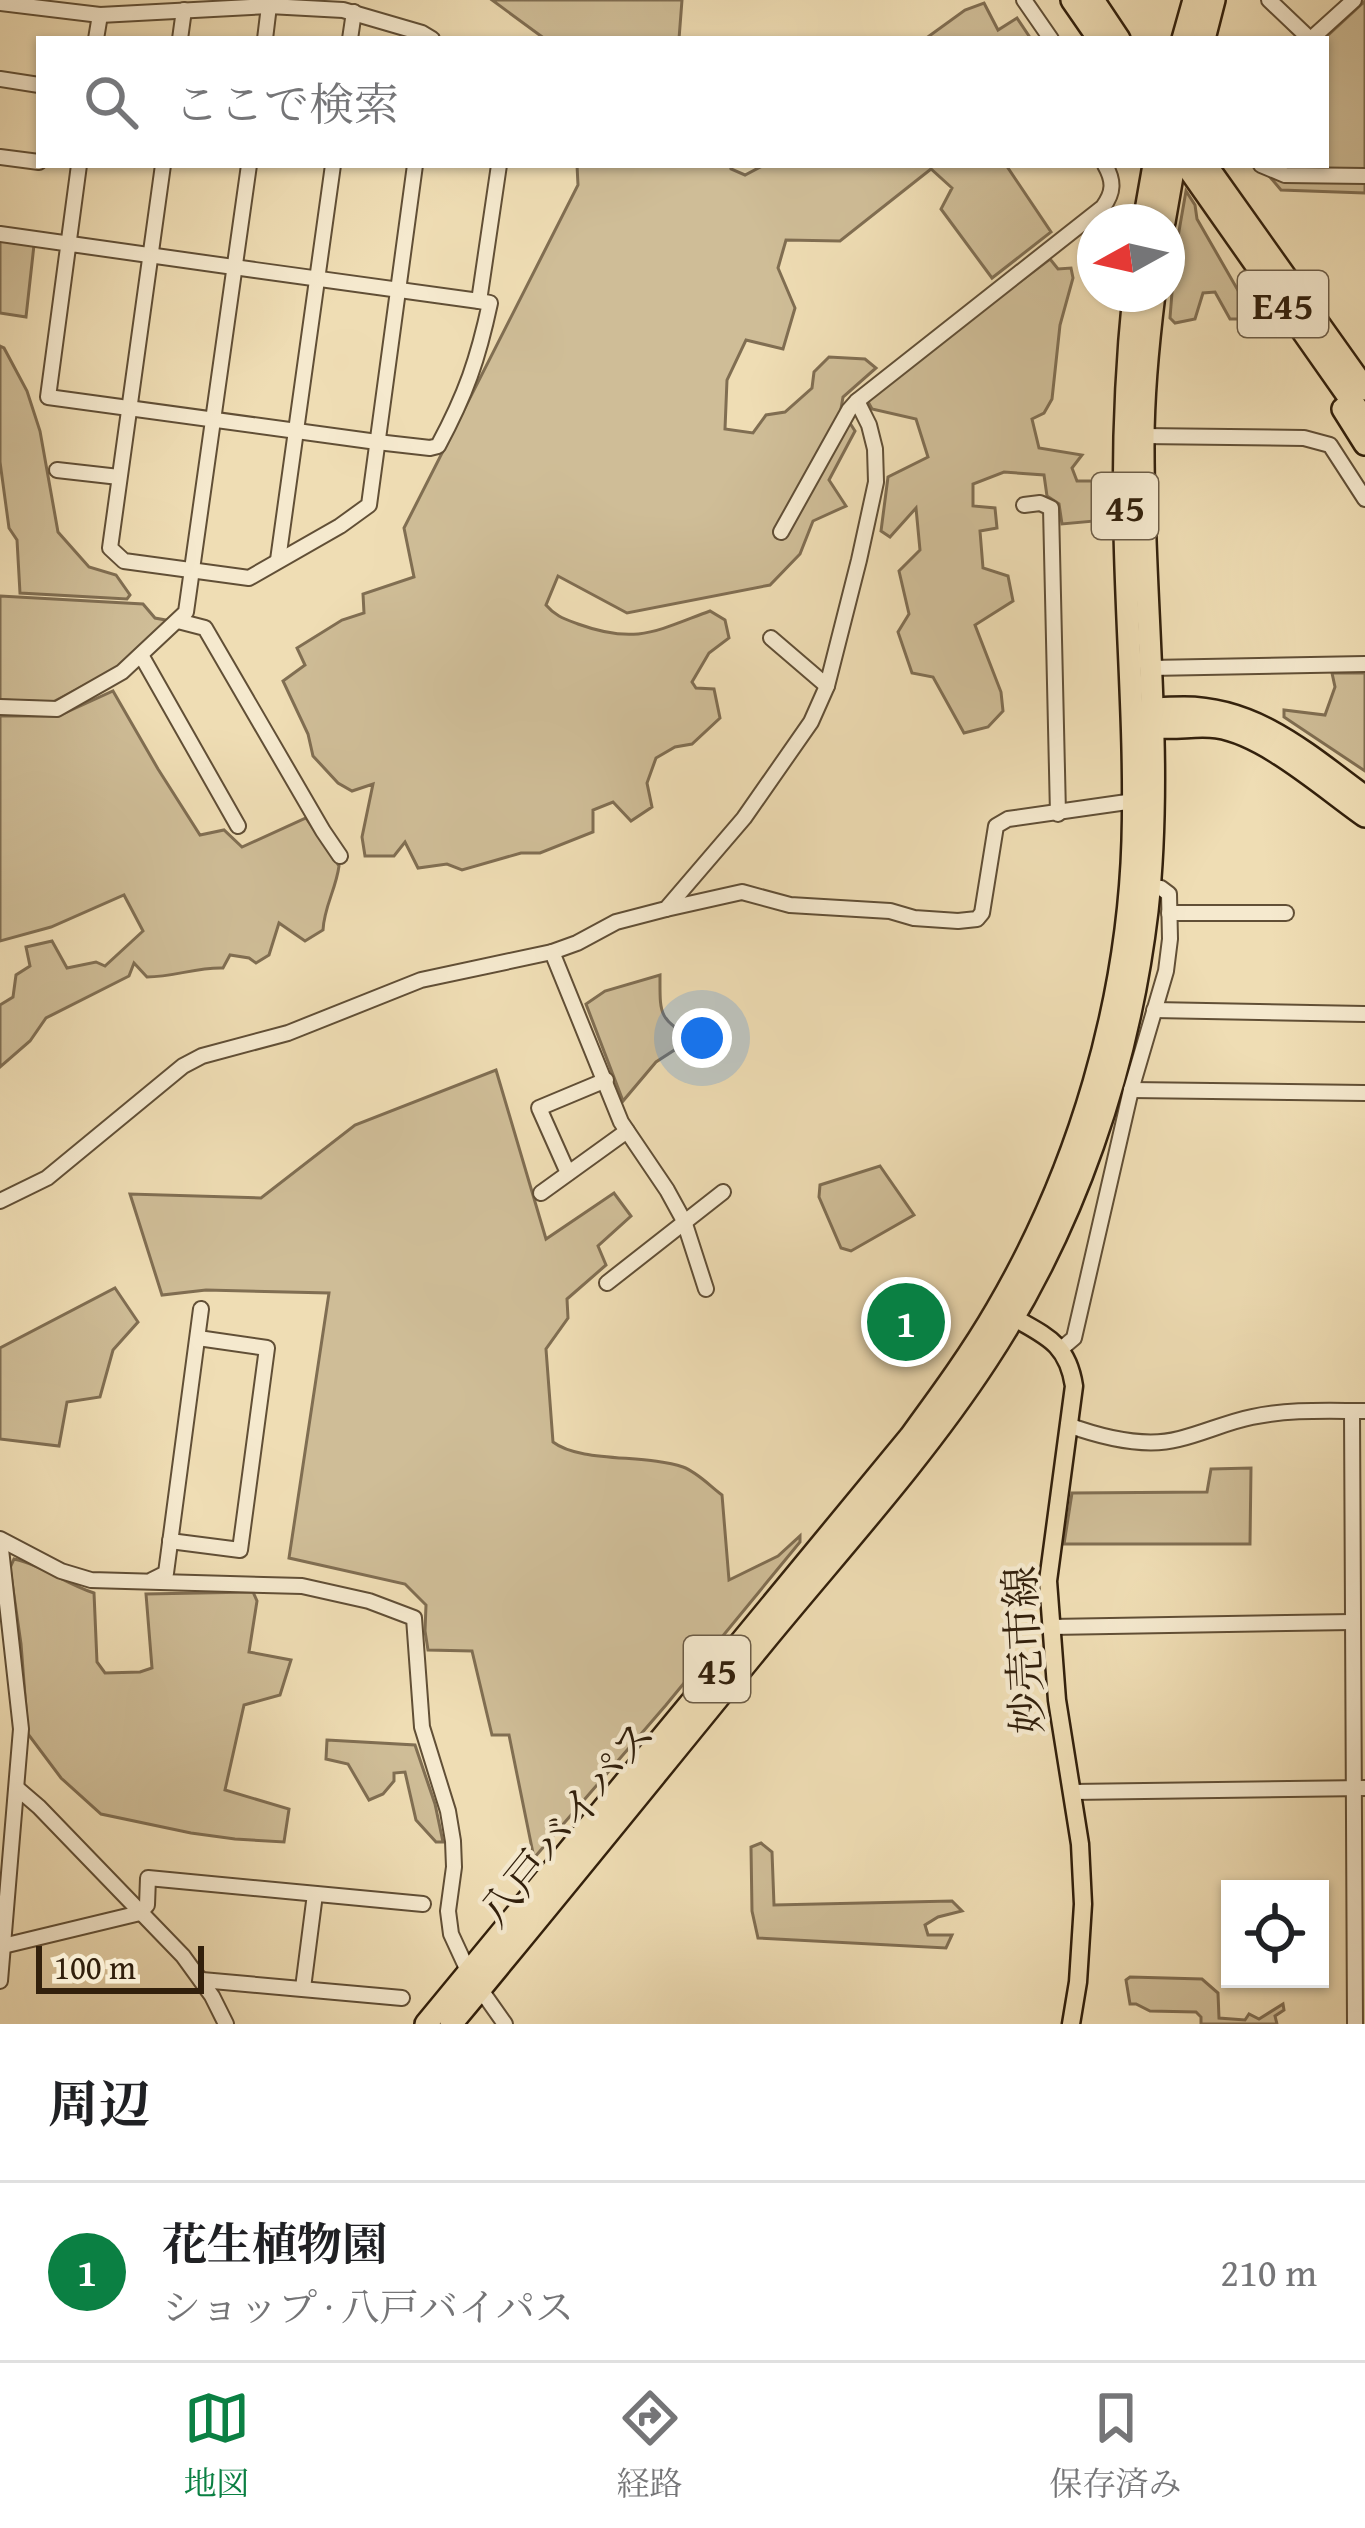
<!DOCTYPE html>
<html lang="ja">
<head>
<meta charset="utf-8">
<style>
	:root { --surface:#fff; --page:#f2f2f2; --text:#202124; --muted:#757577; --line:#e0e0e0; --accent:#0b8043 }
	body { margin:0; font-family:"Gentium Book Plus","Noto Serif JP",serif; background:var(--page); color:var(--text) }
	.controls { position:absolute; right:36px; bottom:36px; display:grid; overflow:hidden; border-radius:0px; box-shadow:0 3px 9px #0004 }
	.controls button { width:108px; height:108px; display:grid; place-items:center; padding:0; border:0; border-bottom:3px solid var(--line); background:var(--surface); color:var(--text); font:60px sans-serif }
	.compass { position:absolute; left:1077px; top:204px; width:108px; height:108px; border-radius:50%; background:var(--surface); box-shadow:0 3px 9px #0004; rotate:262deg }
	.scale { position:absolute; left:36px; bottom:30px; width:168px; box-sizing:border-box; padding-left:12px; border:6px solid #32200c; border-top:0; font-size:33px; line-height:42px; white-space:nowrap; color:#32200c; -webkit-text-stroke:9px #f5e9ce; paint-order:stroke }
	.you { position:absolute; left:702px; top:1038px; width:42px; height:42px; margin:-30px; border:9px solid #fff; border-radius:50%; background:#1a73e8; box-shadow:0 0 0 18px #1a73e833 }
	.badge { display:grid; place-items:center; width:78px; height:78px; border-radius:50%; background:var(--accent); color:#fff; font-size:39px; font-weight:700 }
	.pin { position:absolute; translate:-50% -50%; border:6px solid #fff; box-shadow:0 3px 12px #0006 }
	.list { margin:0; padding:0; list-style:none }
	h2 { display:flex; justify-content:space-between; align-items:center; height:156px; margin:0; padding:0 48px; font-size:51px }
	h2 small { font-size:39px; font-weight:400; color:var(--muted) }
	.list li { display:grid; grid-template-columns:78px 1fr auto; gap:36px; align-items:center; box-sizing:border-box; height:180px; padding:0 48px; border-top:3px solid var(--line) }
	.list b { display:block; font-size:45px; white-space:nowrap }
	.list p { margin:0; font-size:39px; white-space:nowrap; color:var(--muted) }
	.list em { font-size:39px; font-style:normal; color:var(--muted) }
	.icon { flex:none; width:66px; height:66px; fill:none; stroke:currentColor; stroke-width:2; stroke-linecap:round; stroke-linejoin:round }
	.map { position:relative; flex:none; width:1365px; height:2024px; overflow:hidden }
	.search { position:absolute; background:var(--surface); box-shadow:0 3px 9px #0004; left:36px; right:36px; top:36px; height:132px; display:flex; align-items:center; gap:30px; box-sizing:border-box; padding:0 42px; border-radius:0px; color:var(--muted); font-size:45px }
	.sheet { height:336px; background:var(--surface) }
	nav { display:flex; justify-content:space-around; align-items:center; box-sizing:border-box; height:168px; border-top:3px solid var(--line); background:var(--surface); font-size:33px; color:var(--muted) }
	nav a { display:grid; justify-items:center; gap:6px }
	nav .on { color:var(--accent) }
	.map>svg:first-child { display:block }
</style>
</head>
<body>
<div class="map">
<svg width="1365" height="2024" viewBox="0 0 1365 2024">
	<rect width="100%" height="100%" fill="#efddb4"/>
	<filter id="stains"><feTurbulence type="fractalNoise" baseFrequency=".00167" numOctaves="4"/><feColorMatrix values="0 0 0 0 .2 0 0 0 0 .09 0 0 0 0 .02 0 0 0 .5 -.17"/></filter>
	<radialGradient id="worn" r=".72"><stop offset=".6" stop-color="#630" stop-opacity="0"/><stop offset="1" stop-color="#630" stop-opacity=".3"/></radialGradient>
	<!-- green -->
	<g fill="#cfbd97" stroke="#806e52" stroke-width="3">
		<path d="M492,0H682L679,39H545Z"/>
		<path d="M1365,1V193L1281,190L1264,170L1263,165H1326V39H1324Z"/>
		<path d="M984,3L998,30L1017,18L1031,39H925L965,10Z"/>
		<path d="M577,165H730L731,169L745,175L764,165H1006L1051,232L992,278L941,209L952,188L931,169L840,241L786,240L778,268L795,308L783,349L746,340L727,380L725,429L753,433L766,415L785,412L812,388L814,372L829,357L865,359L876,368L843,397L841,409L855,431L829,480L846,506L813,521L800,554L770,585L627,613L558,576L546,605C555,616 565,619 578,624C636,645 656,631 710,611L725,620L729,638L709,653L692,682L696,688L714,689L720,718L692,744L675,747L656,758L647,783L652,807L631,821L613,802L593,810V832L540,853H521L462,870L447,864L418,868L405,842L394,856H365L362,837L373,784L352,791L338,783L313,756L308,734L283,681L305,665L297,648L342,620L364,613L363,594L414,577L404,528L578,185Z"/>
		<path d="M1186,191L1195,205L1197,219L1251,313L1243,319H1230L1215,292L1203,293L1195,319L1175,323L1170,318L1175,254Z"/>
		<path d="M0,240L34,245L26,317L0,313Z"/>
		<path d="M1050,259L1058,269L1071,268L1073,278L1060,325L1052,399L1044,413L1032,419L1039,448L1082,455L1072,468L1077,481H1104L1106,520L1062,524L1059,504L1047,496L1044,475L1004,472L973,484V506L995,508L997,528L980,531L983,568L1008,576L1013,601L975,625L1001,692L1003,711L988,727L964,733L933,677L912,673L898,632L909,614L899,571L920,550L916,508L890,537L881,531L888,477L928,457L916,419L872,409L866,398Z"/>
		<path d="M0,346L4,348L27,391L40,431L58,532L89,567L116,575L130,595L127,599L20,593L17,540L9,528L0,462Z"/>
		<path d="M0,596L143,604L155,618L171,621L119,667L53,702L0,700Z"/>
		<path d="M1332,673H1365V771L1284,717V710L1325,715L1335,687Z"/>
		<path d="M113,691L158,769L200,835L224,830L242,847L306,818L339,866C336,889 324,907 323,930L305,941L279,923L269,955L256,963L249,958L230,955L223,968C197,967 174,977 147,977L134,963L129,976L46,1018L30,1041L0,1067V1005L13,997L16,975L30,966L26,947L52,941L67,968L96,962L105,966L143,931L124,895L51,927L0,941V716H58Z"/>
		<path d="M660,975C660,1014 658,1019 693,1038L656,1062L623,1101L586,1004L605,991Z"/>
		<path d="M496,1070L546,1239L614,1193L631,1216L598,1246L606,1265L567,1299L568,1318L546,1349L553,1442C580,1463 647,1454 683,1467C697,1472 710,1486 722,1495L729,1580L778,1556L800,1536V1542L666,1705L534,1858L509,1735H492L472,1651L428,1650L425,1631L426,1605L405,1584L289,1558L329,1293L206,1290L162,1295L130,1194L261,1198L355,1125Z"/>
		<path d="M880,1166L914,1215L851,1251L841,1248L819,1197L820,1185Z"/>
		<path d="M115,1288L138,1322L113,1350L100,1397L67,1402L59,1446L0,1439V1348Z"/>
		<path d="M1251,1468L1250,1544H1064L1072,1493L1207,1492L1211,1469Z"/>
		<path d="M14,1559C42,1565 66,1584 94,1593L97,1662L105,1673L140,1672L152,1668L146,1594L253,1592L257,1601L249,1652L291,1660L280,1695L244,1705L225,1790L289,1809L284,1842L235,1839L191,1833L101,1814L61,1778L28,1734L21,1644L10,1568Z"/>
		<path d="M327,1740L415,1745L435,1804L443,1842H436L416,1820L405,1772L394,1773V1781L383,1794L369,1800L348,1764L326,1759Z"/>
		<path d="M761,1843L772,1852L774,1905L952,1901L962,1911L938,1917L925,1925L928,1935H952L946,1948L758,1938L752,1911L751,1847Z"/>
		<path d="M1130,1977L1202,1979L1218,1993L1219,2018L1245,2020L1249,2014L1259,2019L1283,2004L1284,2010L1275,2016L1277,2024H1201V2017L1196,2012L1150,2011L1136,2004H1130L1126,1980Z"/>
	</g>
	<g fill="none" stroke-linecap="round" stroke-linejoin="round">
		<!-- minor casing -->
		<g stroke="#614f36" stroke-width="18">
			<g id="minor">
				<path d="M1024,0L1051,39"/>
				<path d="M1269,0L1310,39"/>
				<path d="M0,3L100,15L269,6L343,10L422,33L432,39"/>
				<path d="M96,39L100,15"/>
				<path d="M180,39L184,10"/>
				<path d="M265,39L269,6"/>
				<path d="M350,39L354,12"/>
				<path d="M1311,39L1354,0"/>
				<path d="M0,79L39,85"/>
				<path d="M0,157L39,162"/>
				<path d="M163,165L110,548L124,561L249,578L340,526L369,505L415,165"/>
				<path d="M1261,165L1285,175L1365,176"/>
				<path d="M0,234C160,257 319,279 479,301L490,303C478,359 466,394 438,446L430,448L377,442L48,397L79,165"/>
				<path d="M479,301L499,165"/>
				<path d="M1143,436L1304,438L1330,445L1365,499"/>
				<path d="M57,470L119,477"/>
				<path d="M1024,505L1040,503L1051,508L1058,814"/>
				<path d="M781,532L849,410L857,401L1103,207C1114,192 1114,181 1105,165"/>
				<path d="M278,560L333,165"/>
				<path d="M178,621L205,628L323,831L340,856"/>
				<path d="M771,638L827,686"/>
				<path d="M141,655L238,826"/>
				<path d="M1150,668L1365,664"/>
				<path d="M0,707L57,709L122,672L186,612L249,165"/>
				<path d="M666,909L742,892L790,905L890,911L914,918L958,921L977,919L982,913L996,826L1008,819L1134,801"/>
				<path d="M1169,913H1286"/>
				<path d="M552,952L621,1122L667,1190L684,1221L706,1289"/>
				<path d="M1154,1010L1365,1014"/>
				<path d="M1131,1090L1365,1093"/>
				<path d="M568,1173L539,1108L606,1080"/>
				<path d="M541,1193L627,1131"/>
				<path d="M0,1201L47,1178L183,1066L202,1056L288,1033L421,980L552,952L577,943L616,922L666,909L744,818L811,722L827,686L859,560L876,482L875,449L869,425L857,401"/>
				<path d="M607,1283L723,1192"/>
				<path d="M1061,1349L1074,1338L1131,1090L1166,971L1170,939L1169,894L1161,888L1149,887"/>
				<path d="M1352,1411L1355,2024"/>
				<path d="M1068,1425C1101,1437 1145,1448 1179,1439C1204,1433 1227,1422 1252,1417C1289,1409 1327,1411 1365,1411"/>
				<path d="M0,1539L61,1571L91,1580L302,1586L369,1601L414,1618L422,1727L448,1811L453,1841L454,1867L448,1911L451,1934L469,1973L505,2024"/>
				<path d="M0,1540L21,1729L0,1981"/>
				<path d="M170,1541L240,1550L267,1348L198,1338"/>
				<path d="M152,1580L166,1573L201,1309"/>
				<path d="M1051,1627L1352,1622"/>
				<path d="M18,1789L39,1807L183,1956L212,1996L226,2024"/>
				<path d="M1072,1792L1365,1788"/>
				<path d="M140,1913L147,1905L148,1878L423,1904"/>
				<path d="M3,1946L140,1913"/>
				<path d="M202,1980L402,1998"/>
				<path d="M303,1988L315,1894"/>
			</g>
		</g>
		<!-- major casing -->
		<g stroke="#32200c" stroke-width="21">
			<path id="major" d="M1006,1313C1042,1335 1067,1340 1074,1386L1048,1581L1057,1700L1080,1844L1083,1904L1078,1982L1071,2024"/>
		</g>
		<!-- highway casing -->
		<g stroke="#32200c" stroke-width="26">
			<g id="highway">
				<path d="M1072,0L1099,39"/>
				<path d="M1093,0L1119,39"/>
				<path d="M1183,39L1194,0"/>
				<path d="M1204,39L1214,0"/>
				<path d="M1186,165L1365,420"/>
				<path d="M1206,165L1365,389"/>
				<path d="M1144,222L1154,165"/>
				<path d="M1164,222L1174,165"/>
				<path d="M1343,409L1365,444"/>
				<path d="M1138,715C1153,708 1167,708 1184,708C1257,708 1309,756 1365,797"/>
				<path d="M1141,722C1164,733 1192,723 1217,727C1265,734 1325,788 1365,816"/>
				<path d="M426,2024L910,1437C940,1396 971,1354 997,1309C1079,1169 1128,1003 1133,841C1136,737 1127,634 1125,531C1123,452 1126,373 1134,294"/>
				<path d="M451,2024C556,1898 658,1771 762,1644C838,1551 921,1461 987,1360C1075,1226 1128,1070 1147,911C1164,755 1142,597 1143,441C1143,392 1148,342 1154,294"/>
			</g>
		</g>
		<!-- minor -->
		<use href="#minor" stroke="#f5e9ce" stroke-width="14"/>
		<!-- major -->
		<use href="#major" stroke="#efddb4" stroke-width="16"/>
		<!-- highway -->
		<use href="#highway" stroke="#efddb4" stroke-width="21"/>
	</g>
	<g text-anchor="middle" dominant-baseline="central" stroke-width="9" stroke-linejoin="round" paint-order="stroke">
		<!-- shield labels -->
		<g fill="#f5e9ce" stroke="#6c5c46" stroke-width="3">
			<rect x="1238" y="271" width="90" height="66" rx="9"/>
			<rect x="1092" y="473" width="66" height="66" rx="9"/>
			<rect x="684" y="1636" width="66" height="66" rx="9"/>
		</g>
		<g font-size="39" font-weight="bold" fill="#32200c">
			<text x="1283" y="304">E45</text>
			<text x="1125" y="506">45</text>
			<text x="717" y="1669">45</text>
		</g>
		<!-- street labels -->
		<g font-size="42" fill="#32200c" stroke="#f5e9ce">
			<text transform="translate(1023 1650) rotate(-93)">妙売市線</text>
			<text transform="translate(566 1823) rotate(-51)">八戸バイパス</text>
		</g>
	</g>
	<rect width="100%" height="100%" filter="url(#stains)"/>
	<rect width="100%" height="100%" fill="url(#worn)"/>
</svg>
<div class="controls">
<button><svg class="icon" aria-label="locate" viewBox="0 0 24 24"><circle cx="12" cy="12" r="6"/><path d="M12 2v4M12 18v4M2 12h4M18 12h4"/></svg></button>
</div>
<svg class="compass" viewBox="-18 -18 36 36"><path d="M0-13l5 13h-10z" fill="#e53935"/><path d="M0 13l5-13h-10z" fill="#757577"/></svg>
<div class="scale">100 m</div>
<div class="you"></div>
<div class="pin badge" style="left:906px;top:1322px">1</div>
<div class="search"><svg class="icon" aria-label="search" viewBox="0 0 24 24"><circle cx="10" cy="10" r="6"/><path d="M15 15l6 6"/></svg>ここで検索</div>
</div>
<section class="sheet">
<h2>周辺<small></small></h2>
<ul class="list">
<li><span class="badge">1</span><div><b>花生植物園</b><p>ショップ · 八戸バイパス</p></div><em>210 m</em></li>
</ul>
</section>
<nav>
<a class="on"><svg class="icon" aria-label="map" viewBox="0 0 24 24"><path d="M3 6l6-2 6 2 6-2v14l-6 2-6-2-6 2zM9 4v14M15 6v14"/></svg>地図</a>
<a><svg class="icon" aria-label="directions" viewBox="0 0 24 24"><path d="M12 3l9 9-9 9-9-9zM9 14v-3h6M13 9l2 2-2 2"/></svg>経路</a>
<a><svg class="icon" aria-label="saved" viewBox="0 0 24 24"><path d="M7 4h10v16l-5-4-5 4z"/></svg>保存済み</a>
</nav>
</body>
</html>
